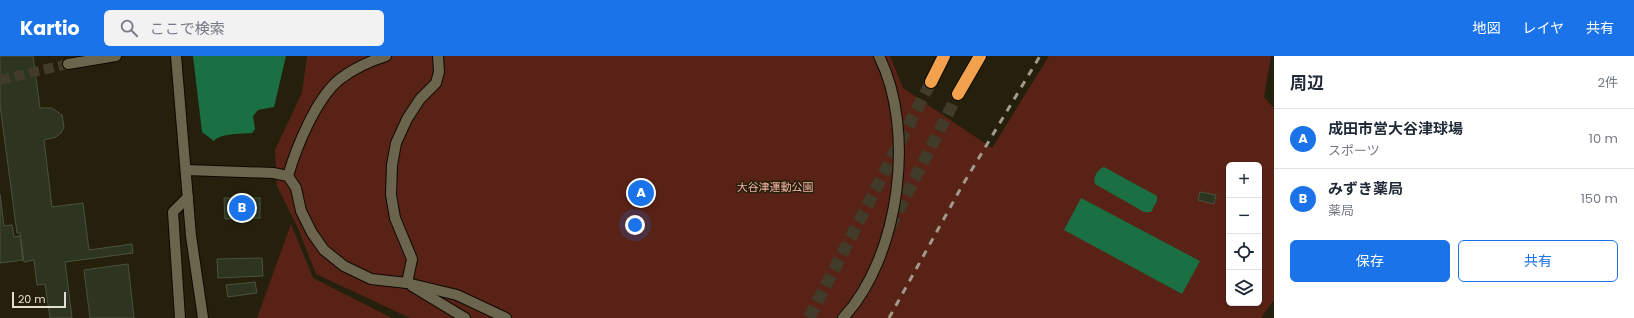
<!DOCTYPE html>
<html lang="ja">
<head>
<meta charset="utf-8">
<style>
	:root { --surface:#fff; --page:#f2f2f3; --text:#1f2937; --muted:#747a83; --line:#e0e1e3; --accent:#1a73e8 }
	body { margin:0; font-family:Poppins,"Noto Sans JP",sans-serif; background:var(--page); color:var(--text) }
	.controls { position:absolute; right:12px; bottom:12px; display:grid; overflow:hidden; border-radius:6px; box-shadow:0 1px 3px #0004 }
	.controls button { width:36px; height:36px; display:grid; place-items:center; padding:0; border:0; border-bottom:1px solid var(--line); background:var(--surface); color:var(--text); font:20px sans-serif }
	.scale { position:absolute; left:12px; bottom:10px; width:54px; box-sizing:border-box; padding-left:4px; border:2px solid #e2ded1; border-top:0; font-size:11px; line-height:14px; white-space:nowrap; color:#e2ded1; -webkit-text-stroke:3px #25200b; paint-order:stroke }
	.you { position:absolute; left:635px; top:169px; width:14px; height:14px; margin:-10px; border:3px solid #fff; border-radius:50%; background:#1a73e8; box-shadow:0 0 0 6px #1a73e833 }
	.badge { display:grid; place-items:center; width:26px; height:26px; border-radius:50%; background:var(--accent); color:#fff; font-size:13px; font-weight:700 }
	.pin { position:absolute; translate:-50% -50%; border:2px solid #fff; box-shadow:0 1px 4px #0006 }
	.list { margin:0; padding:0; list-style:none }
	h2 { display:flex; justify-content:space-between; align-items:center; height:52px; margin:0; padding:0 16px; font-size:17px }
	h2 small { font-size:13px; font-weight:400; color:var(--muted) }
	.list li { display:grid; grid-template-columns:26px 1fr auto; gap:12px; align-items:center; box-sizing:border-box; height:60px; padding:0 16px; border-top:1px solid var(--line) }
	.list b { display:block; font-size:15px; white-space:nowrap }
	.list p { margin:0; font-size:13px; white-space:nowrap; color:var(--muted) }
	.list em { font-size:13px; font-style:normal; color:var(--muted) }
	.actions { display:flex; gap:8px; padding:12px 16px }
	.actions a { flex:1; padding:9px 0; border:1px solid var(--accent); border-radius:6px; text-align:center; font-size:14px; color:var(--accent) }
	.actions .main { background:var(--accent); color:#fff }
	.icon { flex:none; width:22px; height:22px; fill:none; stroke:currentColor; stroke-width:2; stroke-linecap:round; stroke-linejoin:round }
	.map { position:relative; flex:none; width:1274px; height:262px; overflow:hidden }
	header { display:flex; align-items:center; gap:24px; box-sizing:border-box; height:56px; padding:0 20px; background:var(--accent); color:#fff }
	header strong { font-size:19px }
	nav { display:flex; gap:22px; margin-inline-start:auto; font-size:14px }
	.search { width:280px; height:36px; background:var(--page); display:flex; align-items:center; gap:10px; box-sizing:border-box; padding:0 14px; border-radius:6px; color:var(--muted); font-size:15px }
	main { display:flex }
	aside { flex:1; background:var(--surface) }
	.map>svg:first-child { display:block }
</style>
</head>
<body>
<header>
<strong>Kartio</strong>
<div class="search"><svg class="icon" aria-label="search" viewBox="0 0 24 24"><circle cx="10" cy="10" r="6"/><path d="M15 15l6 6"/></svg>ここで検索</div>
<nav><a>地図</a><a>レイヤ</a><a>共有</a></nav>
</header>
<main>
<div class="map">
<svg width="1274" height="262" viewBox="0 0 1274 262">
	<rect width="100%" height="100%" fill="#25200b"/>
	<!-- green -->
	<g fill="#592217" fill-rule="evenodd">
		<path d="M307,0H890L903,32L992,92L1049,0H1271L1264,41L1274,52V244L1261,262H410L316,218L298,172L277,130L275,94L302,37ZM1229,109H1259V247H1229Z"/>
		<path d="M291,168L313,222L392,262H257Z"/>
	</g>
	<!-- water -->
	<g fill="#1a6f43">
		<path d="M193,0H286L274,51L258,54L253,60L255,73L252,77C242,78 220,77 214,85L202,76Z"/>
		<path d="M1104,111L1157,140V145L1151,156H1144L1095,128C1093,121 1097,114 1104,111Z"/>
		<path d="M1081,142L1200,205L1182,238L1064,174Z"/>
	</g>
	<!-- building -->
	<g fill="#2d3420" stroke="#4a533d">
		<path d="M0,0H33L40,52H52L62,59L64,71L61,77L56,81L44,84L52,151L83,147L89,194L132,188L133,197L65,206L72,262H50L45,228L37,229L34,204L24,206L20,177H17L0,49Z"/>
		<path d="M1200,136L1216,139L1214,148L1198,144Z"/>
		<path d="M0,138L4,170L12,169L14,181L20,180L23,204L0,207Z"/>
		<path d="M224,142H260V162L225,163Z"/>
		<path d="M262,202L263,220L218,222L217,203Z"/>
		<path d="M128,208L134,262H90L84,214Z"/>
		<path d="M255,226L257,237L228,241L226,229Z"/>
	</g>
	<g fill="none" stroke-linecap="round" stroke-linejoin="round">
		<!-- minor-tunnel -->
		<path stroke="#413c29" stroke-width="10" stroke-dasharray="10 5" stroke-linecap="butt" d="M0,24L68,8"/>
		<!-- highway-tunnel -->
		<g stroke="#413c29" stroke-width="12" stroke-dasharray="12 6" stroke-linecap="butt">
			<path d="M890,171L958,38"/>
			<path d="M809,262L931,26"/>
		</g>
		<!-- minor casing -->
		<g stroke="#0e0900" stroke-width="12">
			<g id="minor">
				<path d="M176,0L191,180L203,262"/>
				<path d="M68,8L116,0"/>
				<path d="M186,114L273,117L288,120L296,132L301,155L312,177L324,194L344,210L371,223L407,227L457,239L506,262"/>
				<path d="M288,120C296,92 316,42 340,23C353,13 370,5 386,0"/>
				<path d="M407,227L412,203L395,162L391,139L392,109L396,87L407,63L420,43L436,27L439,16L438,0"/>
				<path d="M412,230L465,262"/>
				<path d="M180,262L173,156L188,141"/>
				<path d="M843,262C900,201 916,74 879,0"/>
			</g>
		</g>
		<!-- highway casing -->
		<g stroke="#0e0900" stroke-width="14">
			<g id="highway">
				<path d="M931,26L944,0"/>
				<path d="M958,38L980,0"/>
			</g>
		</g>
		<!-- minor -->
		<use href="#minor" stroke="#6b654d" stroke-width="10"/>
		<!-- highway -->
		<use href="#highway" stroke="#f2a14c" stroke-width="12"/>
		<!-- rail -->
		<path stroke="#a09b8b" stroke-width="3" stroke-dasharray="7 7" stroke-linecap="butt" d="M889,262L962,130L1040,0"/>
	</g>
	<g text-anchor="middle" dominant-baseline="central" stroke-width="3" stroke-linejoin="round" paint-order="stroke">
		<!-- park labels -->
		<g font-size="11" fill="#f3b0a1" stroke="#25200b">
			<text x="775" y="131">大谷津運動公園</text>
		</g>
	</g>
</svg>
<div class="controls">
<button>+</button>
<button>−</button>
<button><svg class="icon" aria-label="locate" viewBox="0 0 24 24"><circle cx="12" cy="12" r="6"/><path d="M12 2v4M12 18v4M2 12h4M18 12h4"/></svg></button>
<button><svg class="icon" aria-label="layers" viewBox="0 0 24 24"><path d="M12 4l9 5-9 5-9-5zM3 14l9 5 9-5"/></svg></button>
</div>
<div class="scale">20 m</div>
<div class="you"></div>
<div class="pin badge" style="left:641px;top:137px">A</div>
<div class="pin badge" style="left:242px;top:152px">B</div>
</div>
<aside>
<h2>周辺<small>2件</small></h2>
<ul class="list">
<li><span class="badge">A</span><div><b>成田市営大谷津球場</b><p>スポーツ</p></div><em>10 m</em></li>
<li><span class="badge">B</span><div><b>みずき薬局</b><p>薬局</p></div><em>150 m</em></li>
</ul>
<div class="actions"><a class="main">保存</a><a>共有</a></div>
</aside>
</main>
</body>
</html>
